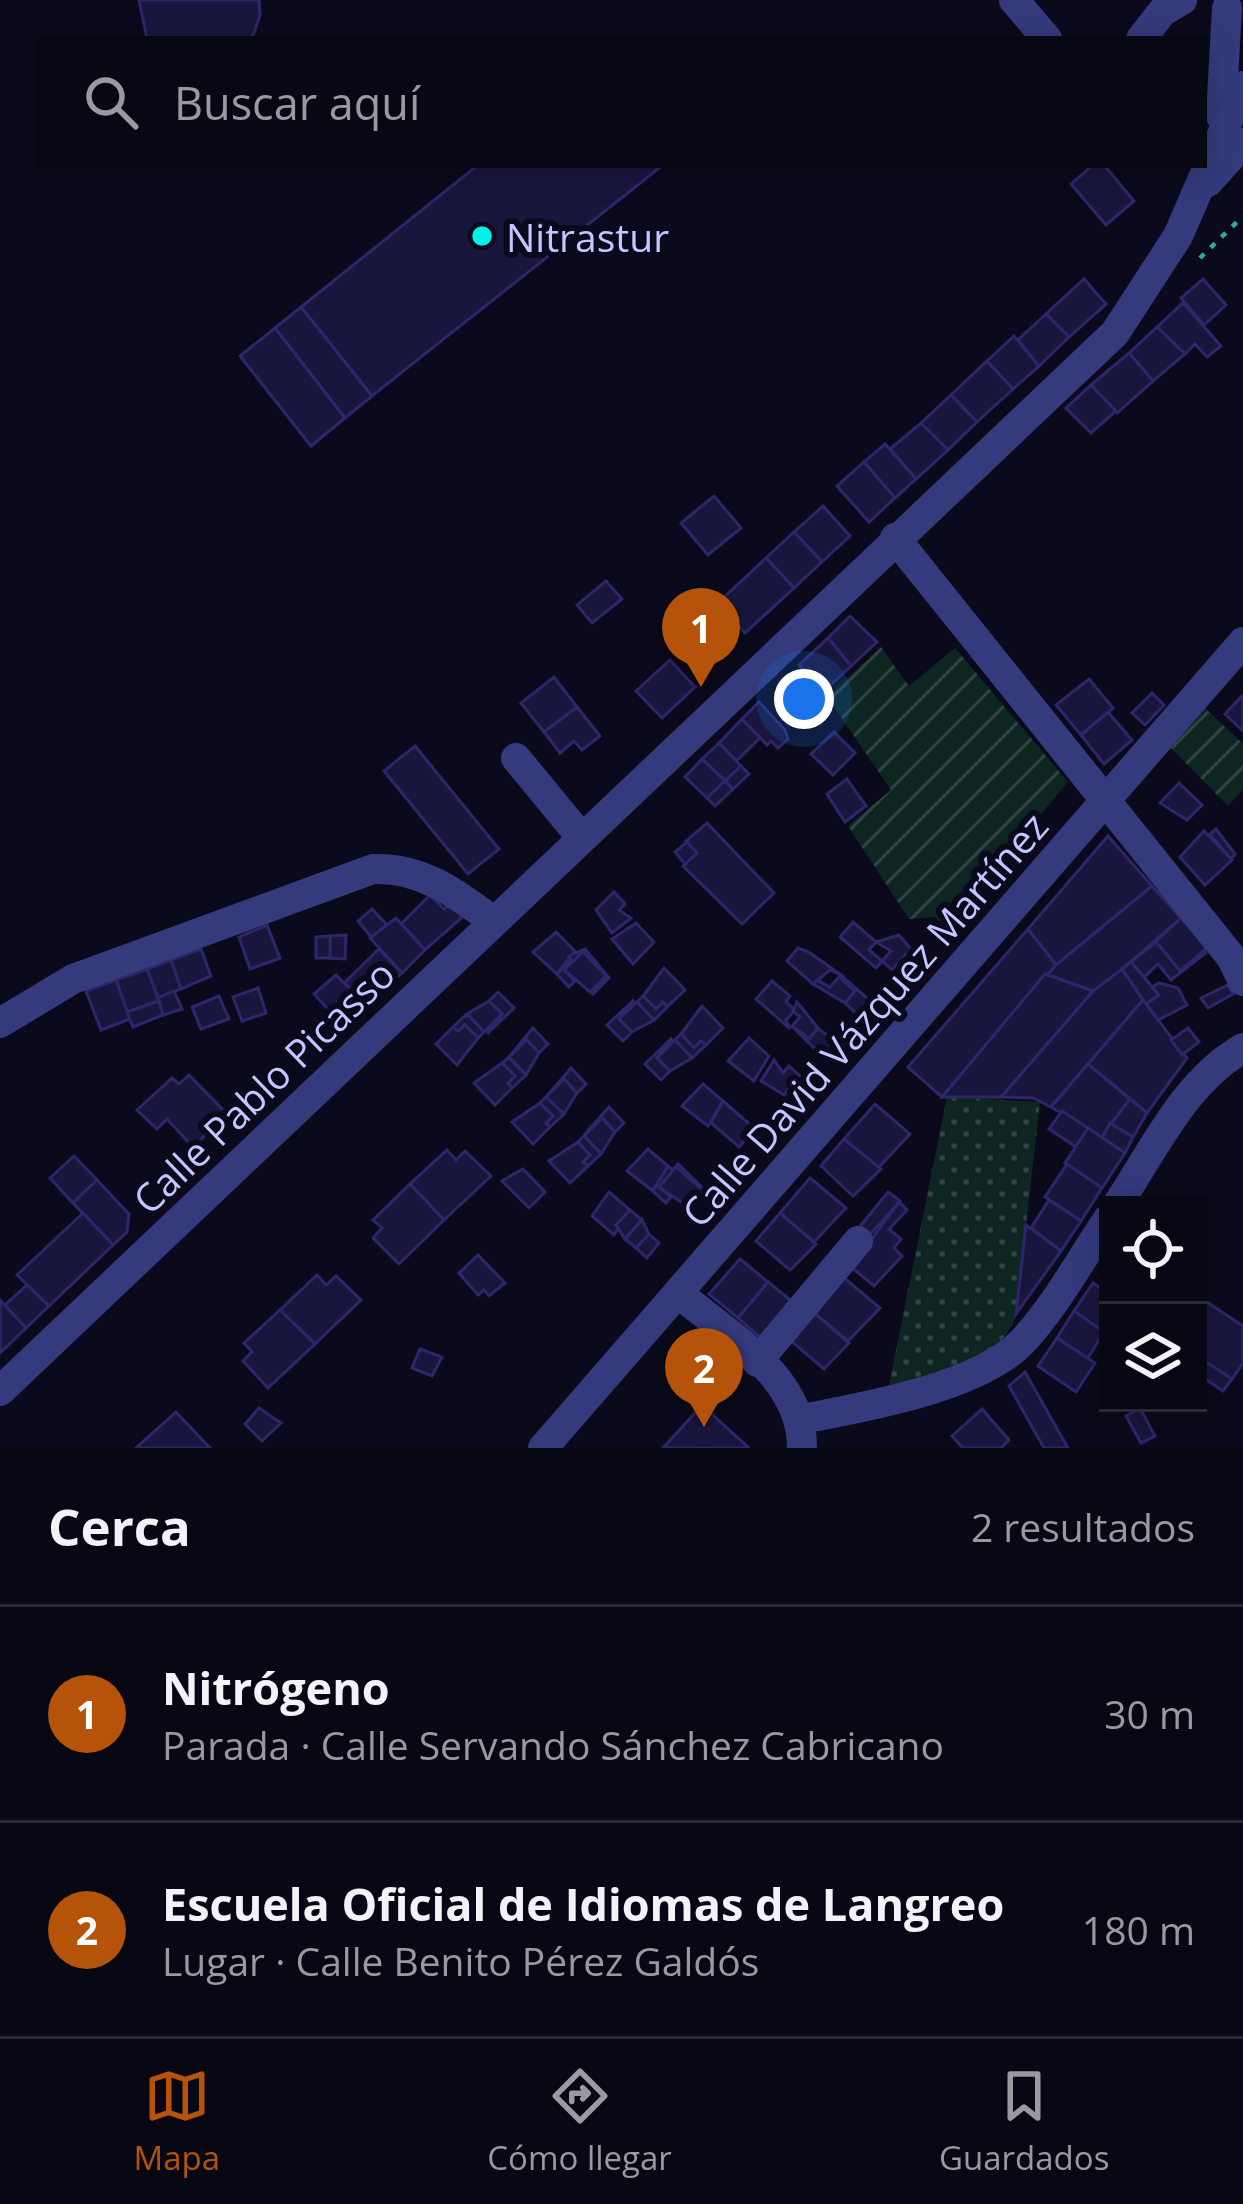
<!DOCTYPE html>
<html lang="es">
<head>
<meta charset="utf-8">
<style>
	:root { --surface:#080815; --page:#161622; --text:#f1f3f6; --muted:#989aa0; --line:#292934; --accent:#b45309 }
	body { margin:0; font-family:"Open Sans",sans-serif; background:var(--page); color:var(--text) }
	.controls { position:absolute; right:36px; bottom:36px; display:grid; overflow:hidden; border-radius:0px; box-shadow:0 6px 30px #0003 }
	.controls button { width:108px; height:108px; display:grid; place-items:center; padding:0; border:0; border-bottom:3px solid var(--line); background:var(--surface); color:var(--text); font:60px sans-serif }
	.you { position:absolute; left:804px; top:699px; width:42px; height:42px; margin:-30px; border:9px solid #fff; border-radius:50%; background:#1a73e8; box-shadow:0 0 0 18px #1a73e833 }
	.badge { display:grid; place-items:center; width:78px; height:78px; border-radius:50%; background:var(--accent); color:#fff; font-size:39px; font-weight:700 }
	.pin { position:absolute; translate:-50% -99px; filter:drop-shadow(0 3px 6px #0008) }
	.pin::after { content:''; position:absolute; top:63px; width:42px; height:36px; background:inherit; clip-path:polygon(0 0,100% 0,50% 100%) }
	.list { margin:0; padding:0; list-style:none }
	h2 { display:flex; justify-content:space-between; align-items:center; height:156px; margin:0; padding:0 48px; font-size:51px }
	h2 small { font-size:39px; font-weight:400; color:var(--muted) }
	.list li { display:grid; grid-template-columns:78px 1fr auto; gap:36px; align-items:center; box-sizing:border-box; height:216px; padding:0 48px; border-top:3px solid var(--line) }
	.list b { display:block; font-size:45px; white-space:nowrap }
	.list p { margin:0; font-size:39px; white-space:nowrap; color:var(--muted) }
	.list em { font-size:39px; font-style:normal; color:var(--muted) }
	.icon { flex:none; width:66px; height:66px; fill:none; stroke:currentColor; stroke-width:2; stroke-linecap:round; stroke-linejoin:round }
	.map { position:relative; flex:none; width:1243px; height:1448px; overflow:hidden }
	.search { position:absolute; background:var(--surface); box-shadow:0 6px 30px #0003; left:36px; right:36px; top:36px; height:132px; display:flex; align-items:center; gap:30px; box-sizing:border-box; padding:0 42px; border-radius:0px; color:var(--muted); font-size:45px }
	.sheet { height:588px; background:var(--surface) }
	nav { display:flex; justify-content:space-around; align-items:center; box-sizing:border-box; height:168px; border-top:3px solid var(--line); background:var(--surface); font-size:33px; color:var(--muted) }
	nav a { display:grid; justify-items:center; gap:6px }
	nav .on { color:var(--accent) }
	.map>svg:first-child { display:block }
</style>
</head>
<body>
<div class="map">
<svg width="1243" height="1448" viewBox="0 0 1243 1448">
	<defs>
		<pattern id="grass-dots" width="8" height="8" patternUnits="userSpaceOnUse" patternTransform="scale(3)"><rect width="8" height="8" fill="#0d2622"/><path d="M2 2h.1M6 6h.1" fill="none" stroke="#2f4443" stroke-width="1.8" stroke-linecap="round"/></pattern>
		<pattern id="garden-furrows" width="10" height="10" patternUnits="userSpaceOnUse" patternTransform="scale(3)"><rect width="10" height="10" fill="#0d2622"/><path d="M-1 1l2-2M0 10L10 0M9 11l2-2" fill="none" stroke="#2f4443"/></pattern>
	</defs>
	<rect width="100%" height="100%" fill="#0b0a1c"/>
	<!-- grass -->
	<path fill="url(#grass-dots)" d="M947,1097L1040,1102L1016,1314C1003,1364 931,1374 888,1390Z"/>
	<!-- garden -->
	<g fill="url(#garden-furrows)">
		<path d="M881,647L909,686L955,648L1068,782L946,926L935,917L909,919L848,826L891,790L827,697Z"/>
		<path d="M1205,708L1243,744V789L1228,806L1171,748Z"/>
	</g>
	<!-- building -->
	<g fill="#19163d" stroke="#2d276a" stroke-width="3">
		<path d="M139,0H259L260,15L252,39H147Z"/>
		<path d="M478,165H663L372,396L301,307Z"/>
		<path d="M1093,165H1104L1134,201L1106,225L1071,184Z"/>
		<path d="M1084,279L1106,304L1069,337L1046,314Z"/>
		<path d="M1203,279L1226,305L1204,325L1181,298Z"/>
		<path d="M1183,303L1221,346L1207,357L1195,344L1185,354L1157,327Z"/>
		<path d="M301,307L372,396L345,418L275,328Z"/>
		<path d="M1046,314L1069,337L1039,366L1018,340Z"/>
		<path d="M1157,327L1185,354L1153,381L1129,353Z"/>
		<path d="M275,328L345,418L311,446L240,356Z"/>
		<path d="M1014,336L1039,366L1013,389L987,361Z"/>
		<path d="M1129,353L1153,381L1117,413L1091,385Z"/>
		<path d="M987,361L1013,389L977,422L951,395Z"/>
		<path d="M1091,385L1116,411L1091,433L1066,408Z"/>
		<path d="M951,395L977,422L948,450L921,423Z"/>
		<path d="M921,423L948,450L916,479L890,449Z"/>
		<path d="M885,444L916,479L895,498L864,462Z"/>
		<path d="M864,462L895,498L869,522L837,486Z"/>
		<path d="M714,496L741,528L708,555L681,523Z"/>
		<path d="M823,506L850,536L822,562L794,532Z"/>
		<path d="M794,532L822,562L794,588L766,558Z"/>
		<path d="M766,558L794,588L745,633L718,603Z"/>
		<path d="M606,581L622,599L592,623L577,605Z"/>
		<path d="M850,616L877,642L851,666L828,638Z"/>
		<path d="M828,638L851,666L824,691L799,665Z"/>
		<path d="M670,660L695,687L662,718L636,691Z"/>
		<path d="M554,677L577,707L544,732L521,703Z"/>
		<path d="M1089,679L1113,708L1081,735L1056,705Z"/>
		<path d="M1152,693L1164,705L1145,725L1132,713Z"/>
		<path d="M1242,696L1243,697V731L1225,714Z"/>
		<path d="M759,702L785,730L788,739L778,748L771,741L767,745L742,719Z"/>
		<path d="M577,707L600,736L582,750L574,741L560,753L544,732Z"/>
		<path d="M1108,712L1132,740L1104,764L1081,735Z"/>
		<path d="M742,719L760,738L736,761L719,743Z"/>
		<path d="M834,732L855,753L833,775L811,754Z"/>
		<path d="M719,743L741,766L725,781L702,759Z"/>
		<path d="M415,746L499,849L468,874L384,771Z"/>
		<path d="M702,759L725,781L707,798L685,777Z"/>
		<path d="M741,766L749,774L733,789L725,781Z"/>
		<path d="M847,779L866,806L845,822L827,794Z"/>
		<path d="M725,781L733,789L715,806L707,798Z"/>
		<path d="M1179,783L1202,805L1187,820L1160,803Z"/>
		<path d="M707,823L774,893L742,924L683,866L697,853L686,841Z"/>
		<path d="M1216,829L1235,854L1231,859L1210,834Z"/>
		<path d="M1204,831L1232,860L1205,885L1180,857Z"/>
		<path d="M1108,836L1152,886L1056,965L1028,929Z"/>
		<path d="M687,842L697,853L685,864L675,852Z"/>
		<path d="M1152,886L1181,918L1096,992L1045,974Z"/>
		<path d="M614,892L625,904L619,910L631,918L612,933L596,910Z"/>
		<path d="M430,895L444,909L449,905L467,913L425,950L401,924Z"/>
		<path d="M372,909L387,925L372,938L358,921Z"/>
		<path d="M396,918L425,950L402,973L370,938Z"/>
		<path d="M1181,918L1207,948L1180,971L1156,942Z"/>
		<path d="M853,922L876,942L869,950L882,961L876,968L840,937Z"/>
		<path d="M636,923L654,942L633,964L612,939Z"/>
		<path d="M267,925L280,958L250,969L239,937Z"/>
		<path d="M1028,929L1056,965L942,1097L908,1067Z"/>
		<path d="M556,932L575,951L557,974L533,952Z"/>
		<path d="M346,935L345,959L330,958V936Z"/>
		<path d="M899,935L911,949L892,970L882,961L891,951L876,942Z"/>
		<path d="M330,936V958H316V937Z"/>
		<path d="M1156,942L1180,971L1207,952L1171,980L1158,964L1144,977L1131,962Z"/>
		<path d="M798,948L809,952L841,975L830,970L813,984L787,961Z"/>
		<path d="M201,949L211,976L181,989L171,960Z"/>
		<path d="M379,949L402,973L366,1005L344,983Z"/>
		<path d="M585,949L609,978L592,995L606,976L583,952L564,970L575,981L569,987L557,974L572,960L569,956Z"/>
		<path d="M583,952L606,976L590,992L564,970Z"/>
		<path d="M171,960L181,989L158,998L147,969Z"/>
		<path d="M1131,962L1159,995L1146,1004L1122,969Z"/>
		<path d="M664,968L685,990L667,1007L663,1002L656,1009L643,996Z"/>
		<path d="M147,969L159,1001L127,1012L116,980Z"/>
		<path d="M1122,969L1143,1000L1051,1107L1033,1098L1001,1097L1093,991Z"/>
		<path d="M1045,974L1093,991L1001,1097H942Z"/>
		<path d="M336,975L366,1005L343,1026L314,994Z"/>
		<path d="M841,975L869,1000L857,1014L845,1003L855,991Z"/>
		<path d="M839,977L855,991L845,1003L813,984L817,980L830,987Z"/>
		<path d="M116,980L130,1019L101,1030L86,991Z"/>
		<path d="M772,981L790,996L786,1002L795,1010L786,1020L790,1029L756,999Z"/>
		<path d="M1159,983L1178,988L1187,1005L1158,1020L1146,1004L1159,995L1152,987Z"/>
		<path d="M1228,985L1233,994L1208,1008L1201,998Z"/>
		<path d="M258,988L266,1013L242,1021L233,997Z"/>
		<path d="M174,991L182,1009L163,1015L158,998Z"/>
		<path d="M498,992L514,1008L487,1034L502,1014L489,1001Z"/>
		<path d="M219,996L229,1019L201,1029L192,1007Z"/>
		<path d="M643,996L656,1009L663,1002L667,1007L654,1020L637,1002Z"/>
		<path d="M634,1000L619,1019L632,1032L623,1041L607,1025Z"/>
		<path d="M1143,1000L1187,1058L1147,1113L1088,1064Z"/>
		<path d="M159,1001L163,1015L133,1027L127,1012Z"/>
		<path d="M489,1001L502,1014L484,1032L467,1014Z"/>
		<path d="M637,1002L654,1020L632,1032L619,1019Z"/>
		<path d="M797,1002L818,1028L809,1039L792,1026L800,1017L793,1011Z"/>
		<path d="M702,1006L723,1028L706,1045L701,1041L694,1048L681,1034Z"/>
		<path d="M467,1014L484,1032L478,1038L465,1025L458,1031L453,1027Z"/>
		<path d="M465,1025L478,1038L457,1065L436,1044L453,1027L458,1031Z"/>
		<path d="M792,1026L809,1039L818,1028L834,1041L822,1056Z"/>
		<path d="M533,1028L548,1044L539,1053L527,1040L509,1057Z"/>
		<path d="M1188,1028L1199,1042L1182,1055L1171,1040Z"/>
		<path d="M681,1034L694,1048L701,1041L706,1045L692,1058L675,1040Z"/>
		<path d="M672,1038L657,1058L670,1071L661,1080L645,1064Z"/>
		<path d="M749,1038L769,1056L754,1081L728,1061Z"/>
		<path d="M527,1040L539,1053L526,1075L509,1057Z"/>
		<path d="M675,1040L692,1058L670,1071L657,1058Z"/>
		<path d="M509,1057L526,1075L512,1088L508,1083L515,1076L502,1063Z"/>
		<path d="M774,1060L783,1073L789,1066L800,1076L784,1095L761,1081Z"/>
		<path d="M502,1063L515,1076L508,1083L512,1088L495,1105L474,1083Z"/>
		<path d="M1088,1064L1130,1099L1102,1138L1051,1107Z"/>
		<path d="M571,1068L586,1084L577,1093L564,1079L547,1096Z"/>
		<path d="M189,1075L227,1114L193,1147L167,1119L157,1129L137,1110L172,1078L179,1084Z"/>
		<path d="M564,1079L577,1093L564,1114L546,1097Z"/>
		<path d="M703,1084L723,1101L708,1126L682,1106Z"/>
		<path d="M546,1097L564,1114L550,1127L546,1123L553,1116L540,1103Z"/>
		<path d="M1130,1099L1147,1113L1133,1137L1111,1124Z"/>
		<path d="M723,1101L755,1129L739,1147L711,1123Z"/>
		<path d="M540,1103L553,1116L546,1123L550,1127L533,1144L512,1122Z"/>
		<path d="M875,1104L910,1134L878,1168L844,1139Z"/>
		<path d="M609,1107L624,1123L615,1132L602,1118L584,1135Z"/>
		<path d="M1062,1111L1088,1128L1076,1147L1049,1129Z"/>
		<path d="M602,1118L615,1132L601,1154L584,1136Z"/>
		<path d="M1110,1123L1133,1137L1125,1153L1102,1138Z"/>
		<path d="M1088,1128L1125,1153L1102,1188L1065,1163Z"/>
		<path d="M584,1136L601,1154L588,1166L583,1162L590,1155L578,1142Z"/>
		<path d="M844,1139L881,1169L853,1196L821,1166Z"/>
		<path d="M578,1142L590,1155L583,1162L588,1166L570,1183L549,1161Z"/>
		<path d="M648,1149L668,1166L653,1191L627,1171Z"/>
		<path d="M447,1150L456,1160L465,1151L491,1176L444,1220L410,1184Z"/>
		<path d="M74,1156L97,1180L73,1203L50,1178Z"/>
		<path d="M678,1164L705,1190L689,1208L702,1189L676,1167L659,1187L671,1197L666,1203L653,1191L668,1166L673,1170Z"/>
		<path d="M1067,1164L1102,1188L1081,1221L1045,1197Z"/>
		<path d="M676,1167L702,1189L687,1206L659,1187Z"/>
		<path d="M523,1169L545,1192L529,1208L502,1181Z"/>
		<path d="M810,1178L846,1208L814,1242L780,1213Z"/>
		<path d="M97,1180L129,1214L127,1232L113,1245L73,1203Z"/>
		<path d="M410,1184L444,1220L399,1264L373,1238L382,1228L373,1220Z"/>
		<path d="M609,1192L630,1210L614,1235L592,1216Z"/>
		<path d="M888,1192L900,1201L867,1238L857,1230Z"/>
		<path d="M1049,1200L1081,1221L1061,1251L1031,1228Z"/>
		<path d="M899,1202L907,1210L889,1229L901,1239L894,1248L902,1256L874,1286L851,1267Z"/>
		<path d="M630,1210L642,1220L625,1239L616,1225Z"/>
		<path d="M83,1213L113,1245L49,1306L17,1275Z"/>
		<path d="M780,1213L816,1244L790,1270L756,1241Z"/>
		<path d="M642,1220L649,1234L636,1248L625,1239Z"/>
		<path d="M1026,1225L1061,1251L1016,1314Z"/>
		<path d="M649,1234L659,1243L647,1258L636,1248Z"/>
		<path d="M478,1255L505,1283L489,1296L484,1290L478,1295L459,1273Z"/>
		<path d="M740,1259L768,1282L738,1318L709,1294Z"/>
		<path d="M317,1275L326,1285L336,1276L361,1300L315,1344L280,1310Z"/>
		<path d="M843,1277L880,1308L848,1341L813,1312Z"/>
		<path d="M768,1282L794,1303L763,1340L738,1318Z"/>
		<path d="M1093,1283L1108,1293L1104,1332L1074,1311Z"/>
		<path d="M27,1285L49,1306L26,1328L4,1306Z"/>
		<path d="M1198,1296L1243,1326V1363L1232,1379L1198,1357Z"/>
		<path d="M0,1300L26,1328L0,1353Z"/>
		<path d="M280,1310L315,1344L268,1388L243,1361L252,1352L244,1343Z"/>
		<path d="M1074,1311L1104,1332L1088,1358L1057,1338Z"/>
		<path d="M813,1312L849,1343L824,1369L790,1340Z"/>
		<path d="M1057,1338L1095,1363L1076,1392L1038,1366Z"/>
		<path d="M420,1349L442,1357L432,1376L412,1368Z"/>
		<path d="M1198,1357L1232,1379L1223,1391L1198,1374Z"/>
		<path d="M1025,1372L1068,1448H1044L1009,1386Z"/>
		<path d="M702,1405L749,1448H663Z"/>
		<path d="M259,1408L281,1423L262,1441L245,1424Z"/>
		<path d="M1140,1408L1155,1436L1141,1443L1126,1416Z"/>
		<path d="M982,1409L1009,1440L1001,1448H963L952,1436Z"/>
		<path d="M176,1412L210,1448H136Z"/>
	</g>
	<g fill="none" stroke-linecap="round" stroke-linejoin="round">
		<!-- path -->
		<path stroke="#29af97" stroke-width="4.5" stroke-dasharray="6 9" stroke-linecap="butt" d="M1200,258L1243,216"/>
		<!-- minor -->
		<g stroke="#343a7c" stroke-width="30">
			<path d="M1014,0L1047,39"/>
			<path d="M1141,39L1162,12L1182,0"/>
			<path d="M1221,116L1227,8"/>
			<path d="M1208,182L1243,143"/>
			<path d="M895,538L1231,957L1243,981"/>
			<path d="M516,758L581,837"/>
			<path d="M0,1023L73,979L373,869C421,867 456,893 493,921"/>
			<path d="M1117,1205C1154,1150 1184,1082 1243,1048"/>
			<path d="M678,1293C728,1335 803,1377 802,1448"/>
			<path d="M757,1362L858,1241"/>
			<path d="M0,1391L1115,333L1178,236L1243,86"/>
			<path d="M802,1419C864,1407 977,1388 1022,1342C1055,1307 1081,1259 1108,1219"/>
			<path d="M543,1448L1243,642"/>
		</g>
	</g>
	<!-- markers -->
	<circle fill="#00f0eb" stroke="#0b0a1c" stroke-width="4.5" cx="482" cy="236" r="12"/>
	<g text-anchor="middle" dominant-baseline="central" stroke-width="12" stroke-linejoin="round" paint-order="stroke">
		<!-- poi labels -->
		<g font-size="39" fill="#c5c5ff" stroke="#0b0a1c" text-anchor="start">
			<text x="506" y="236">Nitrastur</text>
		</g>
		<!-- street labels -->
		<g font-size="39" fill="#c5c5ff" stroke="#0b0a1c">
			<text transform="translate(864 1019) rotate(-49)">Calle David Vázquez Martínez</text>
			<text transform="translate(263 1086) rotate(-44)">Calle Pablo Picasso</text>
		</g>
	</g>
</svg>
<div class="controls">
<button><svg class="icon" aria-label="locate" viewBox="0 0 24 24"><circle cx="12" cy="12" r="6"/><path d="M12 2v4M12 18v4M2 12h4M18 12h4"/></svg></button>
<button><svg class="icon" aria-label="layers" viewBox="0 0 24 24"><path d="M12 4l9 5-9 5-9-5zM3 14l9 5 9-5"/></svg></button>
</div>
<div class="you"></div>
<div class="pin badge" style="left:701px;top:687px">1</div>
<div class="pin badge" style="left:704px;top:1427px">2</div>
<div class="search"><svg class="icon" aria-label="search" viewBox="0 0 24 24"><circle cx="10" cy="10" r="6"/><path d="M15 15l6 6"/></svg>Buscar aquí</div>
</div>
<section class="sheet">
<h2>Cerca<small>2 resultados</small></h2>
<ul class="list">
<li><span class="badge">1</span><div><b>Nitrógeno</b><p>Parada · Calle Servando Sánchez Cabricano</p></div><em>30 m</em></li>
<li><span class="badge">2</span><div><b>Escuela Oficial de Idiomas de Langreo</b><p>Lugar · Calle Benito Pérez Galdós</p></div><em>180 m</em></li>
</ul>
</section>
<nav>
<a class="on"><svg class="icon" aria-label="map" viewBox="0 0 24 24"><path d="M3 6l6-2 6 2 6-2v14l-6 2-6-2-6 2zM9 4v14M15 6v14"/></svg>Mapa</a>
<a><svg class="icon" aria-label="directions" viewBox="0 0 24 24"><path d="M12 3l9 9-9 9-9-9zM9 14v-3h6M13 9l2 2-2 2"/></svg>Cómo llegar</a>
<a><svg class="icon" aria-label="saved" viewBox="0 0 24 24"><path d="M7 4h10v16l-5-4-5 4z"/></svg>Guardados</a>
</nav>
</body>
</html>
